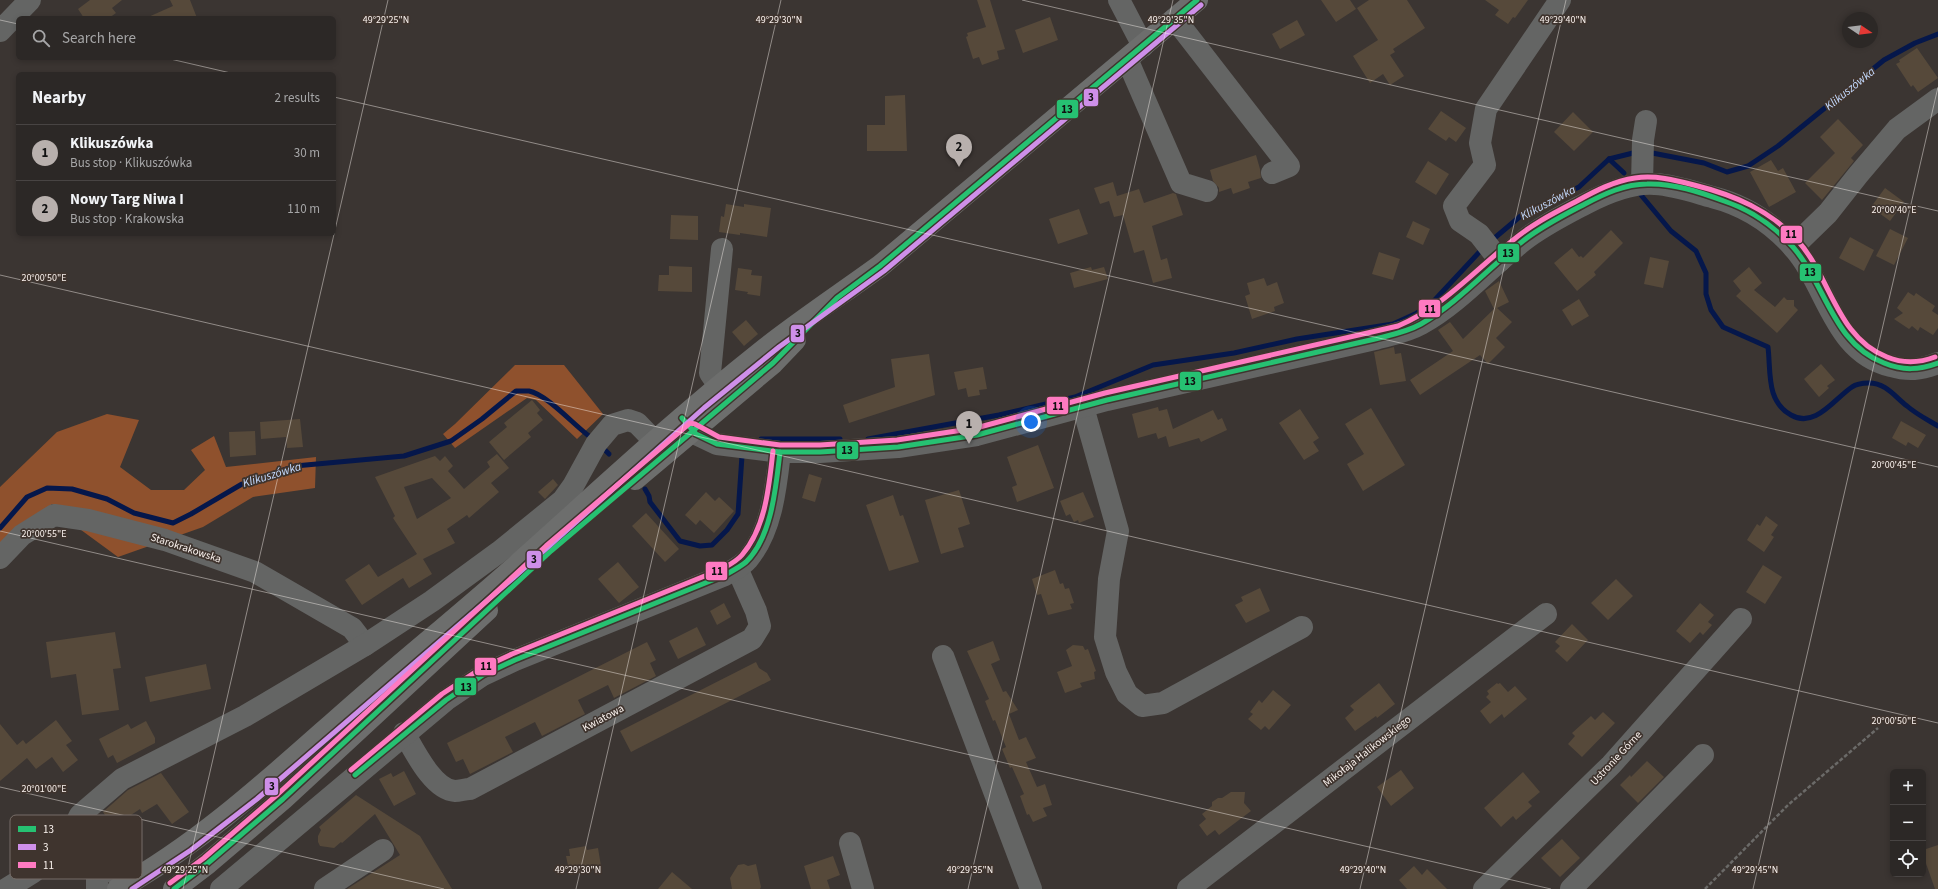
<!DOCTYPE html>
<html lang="en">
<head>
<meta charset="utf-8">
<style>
	:root { --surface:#2c2826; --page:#34302e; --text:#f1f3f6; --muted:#a6a6a7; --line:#484443; --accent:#b8b0ad }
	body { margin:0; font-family:"Source Sans 3",sans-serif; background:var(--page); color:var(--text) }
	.controls { position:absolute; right:12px; bottom:12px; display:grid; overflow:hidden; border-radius:6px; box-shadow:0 2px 6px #0003 }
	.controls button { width:36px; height:36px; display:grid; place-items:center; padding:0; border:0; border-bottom:1px solid var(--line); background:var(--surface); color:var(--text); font:20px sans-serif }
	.compass { position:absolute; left:1842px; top:12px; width:36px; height:36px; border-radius:50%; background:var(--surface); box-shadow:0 2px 6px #0003; rotate:103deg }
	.you { position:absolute; left:1031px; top:422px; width:14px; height:14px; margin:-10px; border:3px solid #fff; border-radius:50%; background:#1a73e8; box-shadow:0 0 0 6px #1a73e833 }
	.badge { display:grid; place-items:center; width:26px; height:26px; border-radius:50%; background:var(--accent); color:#111; font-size:13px; font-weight:700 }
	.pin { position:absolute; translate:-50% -33px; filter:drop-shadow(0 1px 2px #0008) }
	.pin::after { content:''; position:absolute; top:21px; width:14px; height:12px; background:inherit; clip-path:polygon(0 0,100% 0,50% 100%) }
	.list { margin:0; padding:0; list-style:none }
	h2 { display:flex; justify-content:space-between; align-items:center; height:52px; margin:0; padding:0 16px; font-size:17px }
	h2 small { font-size:13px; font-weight:400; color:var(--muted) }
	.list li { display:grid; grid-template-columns:26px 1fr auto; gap:12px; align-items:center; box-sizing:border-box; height:56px; padding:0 16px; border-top:1px solid var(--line) }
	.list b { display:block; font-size:15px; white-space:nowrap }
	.list p { margin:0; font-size:13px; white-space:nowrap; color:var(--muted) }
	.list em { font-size:13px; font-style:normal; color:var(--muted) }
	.icon { flex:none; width:22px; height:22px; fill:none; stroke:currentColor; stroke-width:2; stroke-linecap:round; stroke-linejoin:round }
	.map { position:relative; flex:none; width:1938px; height:889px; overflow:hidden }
	.search { position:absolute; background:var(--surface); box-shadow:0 2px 6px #0003; left:16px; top:16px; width:320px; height:44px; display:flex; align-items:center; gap:10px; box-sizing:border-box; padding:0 14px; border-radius:6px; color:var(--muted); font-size:15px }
	.panel { position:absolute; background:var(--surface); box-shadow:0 2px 6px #0003; left:16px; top:72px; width:320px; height:164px; border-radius:6px }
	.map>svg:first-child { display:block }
</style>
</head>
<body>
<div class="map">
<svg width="1938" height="889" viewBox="0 0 1938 889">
	<rect width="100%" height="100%" fill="#3b3532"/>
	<!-- forest -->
	<g fill="#8f512d">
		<path d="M515,365H564L603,414L577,439L536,400L527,398L455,448L443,434L455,424Z"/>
		<path d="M107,414L139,420L120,467L151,490H184L205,470L191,450L214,436L226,467L316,457L315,488L253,497L203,527L118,557L77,527L52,504L0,546V487L57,432Z"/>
	</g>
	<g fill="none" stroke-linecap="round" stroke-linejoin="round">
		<!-- stream -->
		<g stroke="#05174b" stroke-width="5">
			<path d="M1647,152L1704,163L1727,172L1748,166L1778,146L1884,60L1915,43L1938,34"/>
			<path d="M1609,159L1624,173"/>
			<path d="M1641,195L1671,231L1696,251L1706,273V294L1711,310L1723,327L1768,347C1771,373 1766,401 1791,415C1815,429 1834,399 1852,387C1856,384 1865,383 1869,383C1886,383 1895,397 1907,406C1916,414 1928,420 1938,426"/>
			<path d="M1491,241L1523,214L1579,187L1609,159L1637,152"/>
			<path d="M761,439H840"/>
			<path d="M868,439L999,415L1075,397L1153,365L1234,353L1297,339L1393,324L1415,314L1431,304L1484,247"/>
			<path d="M602,447L609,454"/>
			<path d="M645,489L649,496L650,502L680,541L700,546L712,545L727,530L738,514L742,456"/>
			<path d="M0,528L27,497L47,488L72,489L107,499L134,513L173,523L191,514L242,484L295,466L404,456L451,441L482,419L516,391C520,391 525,391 529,391C546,394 574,425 589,436"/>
		</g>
	</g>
	<!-- building -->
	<g fill="#56493a" fill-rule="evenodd">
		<path d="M90,0H122L112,8L116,13L109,18H84L78,9Z"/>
		<path d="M170,0H190L197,18H146L173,6Z"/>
		<path d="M977,0H990L1005,49L997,51L999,59L982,65L979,57L973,59L966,37L968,36L967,33L986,27Z"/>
		<path d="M1321,0H1350L1356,9L1336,22Z"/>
		<path d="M1369,0H1407L1425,28L1393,49L1395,52L1390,55L1404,76L1390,85L1383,74L1370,83L1353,56L1378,40L1357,8Z"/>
		<path d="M1485,0H1528L1515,18L1513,17L1508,24L1495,15L1499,10Z"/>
		<path d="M1050,17L1058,40L1023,53L1015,30Z"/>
		<path d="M1297,20L1305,35L1280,49L1272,34Z"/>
		<path d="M1917,48L1938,78L1918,92L1913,85L1911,87L1896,64L1900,62L1899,60Z"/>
		<path d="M905,95L907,151H867V125H885V96Z"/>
		<path d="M1441,111L1466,128L1456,142L1449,137L1446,141L1428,129Z"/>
		<path d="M1573,112L1593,132L1574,151L1554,132Z"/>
		<path d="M1838,119L1863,145L1851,158L1854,161L1822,200L1805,183L1835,153L1820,137Z"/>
		<path d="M1256,155L1260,169L1261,178L1248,182L1250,188L1233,194L1231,188L1219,192V188L1213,181L1210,170Z"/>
		<path d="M1771,160L1778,171L1783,168L1796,192L1769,207L1750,172Z"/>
		<path d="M1428,161L1449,174L1436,195L1415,182Z"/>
		<path d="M1113,182L1117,196L1139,189L1144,203L1173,193L1176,194L1183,215L1152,226L1161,260L1167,258L1172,278L1153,283L1144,250L1134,253L1123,215L1114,217L1109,201L1100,204L1094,188Z"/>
		<path d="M1885,188L1904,202L1890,221L1871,207Z"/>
		<path d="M726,204L744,207V204L771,208L767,237L740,233V235L719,232L721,216L724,217Z"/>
		<path d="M1079,209L1088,234L1058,244L1049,219Z"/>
		<path d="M671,215L698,216V240L670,239Z"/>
		<path d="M1413,221L1430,229L1423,245L1406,237Z"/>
		<path d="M1890,229L1908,238L1894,265L1876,256Z"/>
		<path d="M1611,230L1623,243L1594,272L1596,275L1577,291L1554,263L1572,248L1579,257L1581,256L1583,258Z"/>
		<path d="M1850,237L1874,250L1864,271L1839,258Z"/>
		<path d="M1379,252L1400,259L1393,280L1372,274Z"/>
		<path d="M1650,257L1669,261L1663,288L1644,284Z"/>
		<path d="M669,266L692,267V292L658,291L659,275H669Z"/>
		<path d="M1091,267L1092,270L1104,267L1108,279L1074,288L1070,273Z"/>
		<path d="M1749,267L1762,283L1754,290L1775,307L1784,297L1787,300H1794V306L1798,310L1777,333L1736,296L1741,291L1733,281Z"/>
		<path d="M738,268L752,270L751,275L762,276L760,296L747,294L748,292L735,290Z"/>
		<path d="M1264,278L1267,286L1277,282L1284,303L1274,307L1275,311L1252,319L1245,296L1250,294L1247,283Z"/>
		<path d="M1499,281L1509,302L1497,308L1512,322L1496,338L1505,347L1488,364L1480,355L1420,395L1410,380L1453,351L1438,330L1450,322L1463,339L1494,309L1485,291Z"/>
		<path d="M1908,292L1914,296L1916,293L1935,306L1932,311L1938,315V328L1933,335L1920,327L1918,331L1912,326L1909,329L1894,319L1903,313L1897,308Z"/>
		<path d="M1579,299L1589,316L1572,326L1562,310Z"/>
		<path d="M746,320L758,334L744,346L732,332Z"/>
		<path d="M1394,347L1395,354L1401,353L1406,381L1380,385L1374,352Z"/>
		<path d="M929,354L935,395L849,423L843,405L895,387L891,359Z"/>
		<path d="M1821,364L1835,380L1827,386L1829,388L1819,397L1804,379Z"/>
		<path d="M983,367L987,389L979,390L980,395L968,397L966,388L958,390L954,372Z"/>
		<path d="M532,400L540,410L537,413L543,420L528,433L531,437L504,460L489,442L507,427L504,423Z"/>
		<path d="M1158,407L1159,411L1167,409L1173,429L1213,410L1218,420L1222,418L1227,430L1201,442L1199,438L1169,447L1166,436L1158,439L1156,433L1138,438L1132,414Z"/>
		<path d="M1371,408L1405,465L1363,491L1347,464L1364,454L1345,424Z"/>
		<path d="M1300,409L1319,438L1313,442L1319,451L1304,460L1279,423Z"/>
		<path d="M300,419L303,447L287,448L286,437L261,439L260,422Z"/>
		<path d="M1901,421L1926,435L1918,448L1908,442L1906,446L1892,438Z"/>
		<path d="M255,431L256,455L230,457L229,432Z"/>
		<path d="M1038,445L1054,488L1017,502L1012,487L1017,485L1007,457Z"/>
		<path d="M497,454L509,468L491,483L499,492L469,518L467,515L447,529L455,543L423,559L432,574L409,588L403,578L362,605L345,580L369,564L378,577L417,554L393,518L395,516L375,477L435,456L440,461L445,456L453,466L448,471L464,489L490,467L487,462ZM432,478L451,498L417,519L404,487Z"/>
		<path d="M809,474L822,478L815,502L802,498Z"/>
		<path d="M553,479L558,485L545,499L538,492Z"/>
		<path d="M959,490L970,524L958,528L964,547L941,554L925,500Z"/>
		<path d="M706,492L715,501L719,497L734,511L714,533L700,520L696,525L685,515Z"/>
		<path d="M1083,492L1094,517L1079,523L1078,520L1074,522L1070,514L1066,516L1060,501Z"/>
		<path d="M893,495L900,516L903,515L919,562L889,571L866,505Z"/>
		<path d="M646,513L679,549L665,562L632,526Z"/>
		<path d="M1766,516L1778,525L1771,535L1774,537L1764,552L1747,540L1757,524L1760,526Z"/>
		<path d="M618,562L639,587L619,603L598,579Z"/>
		<path d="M1763,565L1782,577L1765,604L1746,592Z"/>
		<path d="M1055,570L1060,584L1063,583L1065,589L1069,588L1074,603L1070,604L1072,609L1048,615L1041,594L1037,595L1032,579Z"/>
		<path d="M1616,579L1633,596L1608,620L1591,603Z"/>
		<path d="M1260,588L1270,611L1246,623L1235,605L1243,601L1241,597Z"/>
		<path d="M724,603L731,617L717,625L710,611Z"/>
		<path d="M1700,603L1714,615L1708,622L1712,625L1703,635L1700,632L1690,643L1676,631Z"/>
		<path d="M1572,624L1588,640L1567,662L1555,651L1560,646L1555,642Z"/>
		<path d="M697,627L706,645L678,659L669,641Z"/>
		<path d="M115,632L121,668L113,669L119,710L82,715L76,674L51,678L46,642Z"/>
		<path d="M993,641L1000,660L991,664L1003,692L1006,691L1018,710L1009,714L1019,740L1026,737L1036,758L1026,762L1037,787L1045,784L1052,805L1043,808L1047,816L1033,822L1029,814L1027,815L1020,796L1024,794L1012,767L1010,768L1002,749L1006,747L995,720L993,721L985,701L989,699L967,651Z"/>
		<path d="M647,642L656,660L650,663L656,676L614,698L608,685L578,700L585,714L542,736L535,722L505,737L513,752L470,774L463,759L456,762L447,743Z"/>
		<path d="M1073,645L1083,646L1085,650L1088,649L1096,671L1094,672L1095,679L1080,683L1082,687L1065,693L1057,672L1072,666L1066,650Z"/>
		<path d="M756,662L759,668L767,673L771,680L631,752L620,731Z"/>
		<path d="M206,664L211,689L150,702L145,677Z"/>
		<path d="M1379,683L1395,704L1377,718L1376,716L1355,731L1345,718L1354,710L1350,706Z"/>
		<path d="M1497,683L1498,684L1500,683L1508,692L1515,686L1527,699L1504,718L1502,714L1490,724L1480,711L1491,702L1486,697L1489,694L1487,691Z"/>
		<path d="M1273,690L1291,705L1269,730L1265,726L1261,730L1248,719L1253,714L1250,712L1259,700L1262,703Z"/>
		<path d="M1603,712L1615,723L1582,757L1568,744L1575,736L1572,733L1591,716L1595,720Z"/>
		<path d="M56,720L72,741L66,745L78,760L63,772L52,757L36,769L27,758L0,781V724L17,745L23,740L26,744Z"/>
		<path d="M146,721L155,738V743L117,763L113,755L108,758L99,739L128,724L131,729Z"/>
		<path d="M1647,761L1664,777L1638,803L1620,785L1630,775L1631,777Z"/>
		<path d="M1401,770L1414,788L1391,806L1377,787Z"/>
		<path d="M404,771L416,794L394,806L379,779L391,773L393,777Z"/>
		<path d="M1523,772L1540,792L1528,802L1532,806L1516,820L1513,816L1501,827L1484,808Z"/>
		<path d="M161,773L189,812L172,824L157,804L142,813L140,809L113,827L103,812L128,790Z"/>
		<path d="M1231,792H1245L1244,803L1251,811L1219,835L1215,830L1207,836L1199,825L1206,819L1202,814L1212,806V802L1218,798H1222Z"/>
		<path d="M356,795L420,836L452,889H347L400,855L375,814L342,843L341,842L334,848L320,846L318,842V836L321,830L319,827Z"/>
		<path d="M1562,839L1580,858L1560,877L1541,858Z"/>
		<path d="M1938,845V889H1935L1923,855V850Z"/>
		<path d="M586,846L587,850L598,848L601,866L590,868L591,871L570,875L566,856H570L569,849Z"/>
		<path d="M833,856L840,875L827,880L830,889H811L804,866Z"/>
		<path d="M744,864L748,866L756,864L761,887L760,889H732L730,878L738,865Z"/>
		<path d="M1414,866L1422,875L1427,869L1447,889H1407L1399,880Z"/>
		<path d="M672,872L692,889H658Z"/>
	</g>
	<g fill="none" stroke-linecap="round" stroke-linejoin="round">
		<!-- path -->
		<path stroke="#6b6a68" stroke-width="2.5" stroke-dasharray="4 2" stroke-linecap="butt" d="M1705,889L1788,805L1878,728"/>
		<!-- minor -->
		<g stroke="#646564" stroke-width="22">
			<path d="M1119,0L1143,46"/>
			<path d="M1175,19L1289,166L1272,173"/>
			<path d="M0,31L30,0"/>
			<path d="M1127,59L1181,183L1207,191"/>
			<path d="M1642,184L1643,140L1646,121"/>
			<path d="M1793,247L1828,213L1858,175L1897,129L1938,99"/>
			<path d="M722,249L710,373L728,399"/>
			<path d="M1500,261L1479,234L1460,221L1454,206L1485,165L1480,143L1486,109L1560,0"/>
			<path d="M1083,407L1118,531L1109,579L1105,637L1116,672L1127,694L1142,706L1163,703L1302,627"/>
			<path d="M682,418L696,434L717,444L780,452H820L898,447L977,435L1107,400L1375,339C1390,335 1407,332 1421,324C1459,303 1489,268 1523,241C1542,226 1564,215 1585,204C1606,193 1631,182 1655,184C1674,185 1694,192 1712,197C1744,205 1771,222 1793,247C1828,286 1833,352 1891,366C1908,371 1921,370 1938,363"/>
			<path d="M0,558L22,535L54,515L88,520L165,540L255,572L352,628L365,645"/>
			<path d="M943,656L1031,889"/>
			<path d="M404,733C414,750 433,790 455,791C460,791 465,789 470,789L752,639L760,626L756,611L737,568"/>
			<path d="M850,843L863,889"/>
			<path d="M63,850L80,815L122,779L245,716L365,645L432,601L499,552L563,500L573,486L596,444L612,425L628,420L637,423L665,452"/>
			<path d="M97,869V889"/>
			<path d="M6,889L32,873L63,850L85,859L97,869L138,877"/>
			<path d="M221,889L446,700L483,675L515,660L725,575C733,570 742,566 748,559C772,530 776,487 780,452"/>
			<path d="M325,889L383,850"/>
			<path d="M1188,889L1546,614"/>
			<path d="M1484,889L1611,765L1741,619"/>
			<path d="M1571,889L1703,755"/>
		</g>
		<!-- major -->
		<g stroke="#6d6e6d" stroke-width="22">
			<path d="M635,479L773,363L795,340"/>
			<path d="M118,889C213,837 296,754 378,684C427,642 477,601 525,558C602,489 678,418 760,353C799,322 840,295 880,266L1197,0"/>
			<path d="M174,889L208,863L283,799L487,610"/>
		</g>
		<!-- bus-1 casing -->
		<g stroke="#3f342e" stroke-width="8">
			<g id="bus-1">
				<path d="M682,418L696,434L717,444L780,452H820L898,447L977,435L1107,400L1375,339C1391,335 1407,332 1421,324C1459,302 1488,268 1523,241C1542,226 1564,215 1585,204C1604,194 1625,184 1647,184C1673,183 1700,192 1724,201C1751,210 1774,226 1793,247C1826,285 1833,344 1884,363C1903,371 1919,370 1938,363"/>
				<path d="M355,775L446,700L483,675L515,660L725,575C732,571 740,567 746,562C772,537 776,486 780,452"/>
				<path d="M174,889L208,863L283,799L551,551L773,363L837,298L880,266L1197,0"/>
			</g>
		</g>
		<!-- bus-2 casing -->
		<g stroke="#3f342e" stroke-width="8">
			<path id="bus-2" d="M132,889L191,850L257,799L512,579L704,408L779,347L884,271L1201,5"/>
		</g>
		<!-- bus-3 casing -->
		<g stroke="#3f342e" stroke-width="8">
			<g id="bus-3">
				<path d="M351,770L442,694L480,669L512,654L722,569C729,565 737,561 742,555C766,527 769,486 773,451"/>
				<path d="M170,883L204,858L278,794L546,546L690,423L695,424L719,437L780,445H820L897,440L976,428L1105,393L1398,326C1442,308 1475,270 1512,241C1532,224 1554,213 1577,201C1595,191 1614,181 1635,178C1655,175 1675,180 1694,185C1734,195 1770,210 1798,241C1831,278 1837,338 1887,357C1904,364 1919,363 1935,357"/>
			</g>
		</g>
		<!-- bus-1 -->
		<use href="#bus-1" stroke="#26c172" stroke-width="5"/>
		<!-- bus-2 -->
		<use href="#bus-2" stroke="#ce8fe9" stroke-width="5"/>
		<!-- bus-3 -->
		<use href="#bus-3" stroke="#fe7ac1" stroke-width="5"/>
	</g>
	<!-- ticks -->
	<path fill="none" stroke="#fbf3ef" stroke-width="1" stroke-opacity="0.45" d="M1022,0L1938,211M0,20L18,24M166,58L235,74M334,97L1938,467M0,275L1938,723M0,531L1551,889M0,787L444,889M183,889L388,0M576,889L781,0M968,889L1173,0M1360,889L1566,0M1753,889L1938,87"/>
	<g text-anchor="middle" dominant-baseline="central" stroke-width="3.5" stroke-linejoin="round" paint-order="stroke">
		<!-- street labels -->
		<g font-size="11" fill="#fbf3ef" stroke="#3f342e">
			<text transform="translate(186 548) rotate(18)">Starokrakowska</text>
			<text transform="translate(603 718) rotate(-28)">Kwiatowa</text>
			<text transform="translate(1367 751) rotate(-38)">Mikołaja Halikowskiego</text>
			<text transform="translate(1616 758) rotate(-47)">Ustronie Górne</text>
		</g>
		<!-- water labels -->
		<g font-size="12" font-style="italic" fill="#c4dafe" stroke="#3f342e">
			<text transform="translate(1850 89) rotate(-39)">Klikuszówka</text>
			<text transform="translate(1548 203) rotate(-28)">Klikuszówka</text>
			<text transform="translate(272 475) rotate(-17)">Klikuszówka</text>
		</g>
	</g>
	<!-- legend -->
	<rect x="10" y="815" width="132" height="64" rx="6" fill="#3f342e" stroke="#776d68" stroke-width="1"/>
	<rect x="18" y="826" width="18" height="6" fill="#26c172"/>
	<rect x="18" y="844" width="18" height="6" fill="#ce8fe9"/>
	<rect x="18" y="862" width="18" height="6" fill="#fe7ac1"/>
	<g font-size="11" fill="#fbf3ef">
		<text x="43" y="833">13</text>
		<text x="43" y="851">3</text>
		<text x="43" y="869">11</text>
	</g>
	<g font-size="10" text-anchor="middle" fill="#fbf3ef" stroke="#3f342e" stroke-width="3.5" stroke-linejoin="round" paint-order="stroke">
		<text x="386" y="23">49°29'25"N</text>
		<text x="779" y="23">49°29'30"N</text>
		<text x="1171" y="23">49°29'35"N</text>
		<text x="1563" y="23">49°29'40"N</text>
		<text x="1894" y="213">20°00'40"E</text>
		<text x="44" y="281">20°00'50"E</text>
		<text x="1894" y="468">20°00'45"E</text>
		<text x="44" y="537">20°00'55"E</text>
		<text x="1894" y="724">20°00'50"E</text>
		<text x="44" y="792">20°01'00"E</text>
		<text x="185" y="873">49°29'25"N</text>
		<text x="578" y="873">49°29'30"N</text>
		<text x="970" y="873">49°29'35"N</text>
		<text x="1363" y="873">49°29'40"N</text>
		<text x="1755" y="873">49°29'45"N</text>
	</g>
	<g stroke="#3f342e" stroke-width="1.5">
		<rect x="1083" y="88" width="16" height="19" rx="4" fill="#ce8fe9"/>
		<rect x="1056" y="99" width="23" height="20" rx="4" fill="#26c172"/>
		<rect x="1780" y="225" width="23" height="19" rx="4" fill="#fe7ac1"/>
		<rect x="1497" y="243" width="23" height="20" rx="4" fill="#26c172"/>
		<rect x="1799" y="263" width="23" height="19" rx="4" fill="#26c172"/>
		<rect x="1418" y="299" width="23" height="19" rx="4" fill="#fe7ac1"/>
		<rect x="790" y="324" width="15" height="19" rx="4" fill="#ce8fe9"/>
		<rect x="1179" y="371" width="23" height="20" rx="4" fill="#26c172"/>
		<rect x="1046" y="396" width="23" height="19" rx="4" fill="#fe7ac1"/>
		<rect x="836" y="441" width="23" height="19" rx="4" fill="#26c172"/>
		<rect x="526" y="550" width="16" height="19" rx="4" fill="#ce8fe9"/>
		<rect x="705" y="561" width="23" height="20" rx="4" fill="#fe7ac1"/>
		<rect x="474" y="657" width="23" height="19" rx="4" fill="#fe7ac1"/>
		<rect x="454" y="677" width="23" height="19" rx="4" fill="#26c172"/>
		<rect x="264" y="777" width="15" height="19" rx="4" fill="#ce8fe9"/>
	</g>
	<g font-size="11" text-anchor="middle" font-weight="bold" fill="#111">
		<text x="1091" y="101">3</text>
		<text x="1067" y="113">13</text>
		<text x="1791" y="238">11</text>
		<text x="1508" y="257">13</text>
		<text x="1810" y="276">13</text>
		<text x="1430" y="313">11</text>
		<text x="798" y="337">3</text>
		<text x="1190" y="385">13</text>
		<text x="1058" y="410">11</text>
		<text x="847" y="454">13</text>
		<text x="534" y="563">3</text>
		<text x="717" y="575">11</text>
		<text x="486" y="670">11</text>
		<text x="466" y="691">13</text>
		<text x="272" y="790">3</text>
	</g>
</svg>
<div class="controls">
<button>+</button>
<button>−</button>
<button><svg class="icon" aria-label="locate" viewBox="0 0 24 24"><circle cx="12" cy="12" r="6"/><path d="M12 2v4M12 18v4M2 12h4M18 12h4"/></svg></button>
</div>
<svg class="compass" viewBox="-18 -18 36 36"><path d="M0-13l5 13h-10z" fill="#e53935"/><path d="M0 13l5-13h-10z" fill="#a6a6a7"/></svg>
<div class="you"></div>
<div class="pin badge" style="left:969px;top:444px">1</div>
<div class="pin badge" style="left:959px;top:167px">2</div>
<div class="search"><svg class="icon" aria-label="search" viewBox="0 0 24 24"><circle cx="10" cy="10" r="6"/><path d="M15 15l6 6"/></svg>Search here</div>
<section class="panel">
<h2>Nearby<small>2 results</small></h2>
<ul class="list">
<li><span class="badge">1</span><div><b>Klikuszówka</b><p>Bus stop · Klikuszówka</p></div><em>30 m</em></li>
<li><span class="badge">2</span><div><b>Nowy Targ Niwa I</b><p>Bus stop · Krakowska</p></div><em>110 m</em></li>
</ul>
</section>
</div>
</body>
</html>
